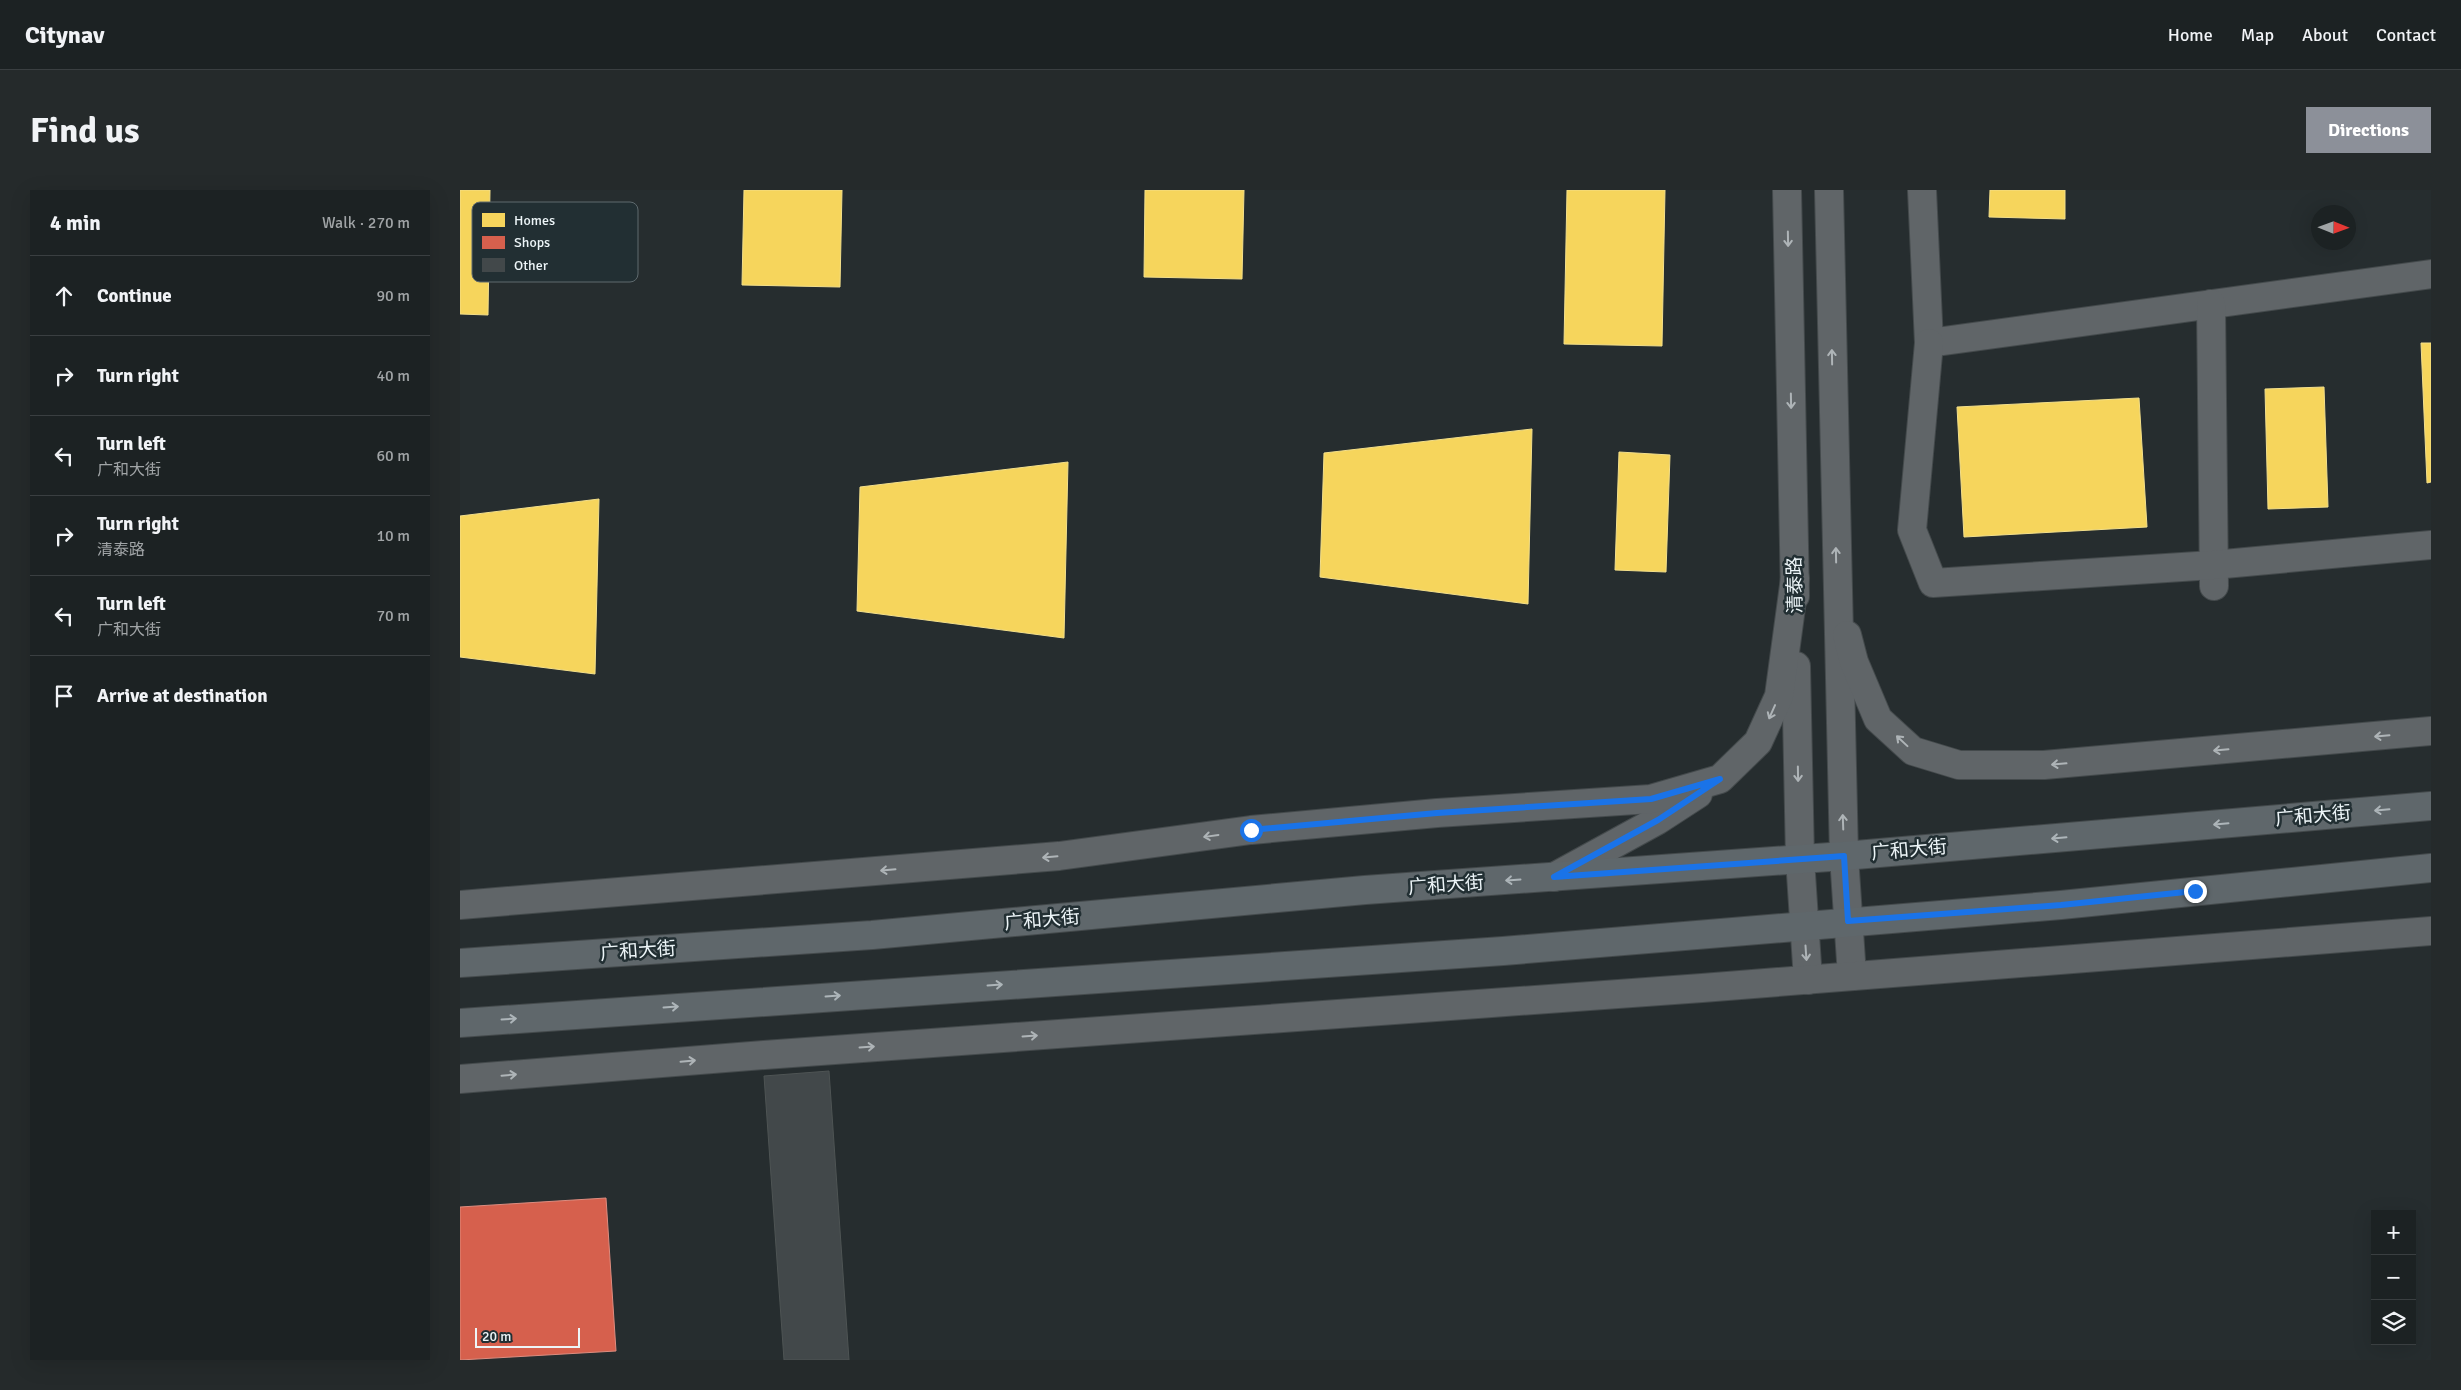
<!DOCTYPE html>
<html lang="en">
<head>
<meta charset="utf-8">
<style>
	:root { --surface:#1c2223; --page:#252a2b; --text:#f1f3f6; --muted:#a0a4a6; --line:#3a3f41; --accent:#8c9099 }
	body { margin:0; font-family:Signika,"Noto Sans SC",sans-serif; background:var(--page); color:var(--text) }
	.controls { position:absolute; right:15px; bottom:15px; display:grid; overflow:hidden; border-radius:0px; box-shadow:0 5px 20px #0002 }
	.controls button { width:45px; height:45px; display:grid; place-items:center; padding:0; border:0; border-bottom:1px solid var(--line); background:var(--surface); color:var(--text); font:25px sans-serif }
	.compass { position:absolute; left:1851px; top:15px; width:45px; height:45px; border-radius:50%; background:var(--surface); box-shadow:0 5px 20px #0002; rotate:91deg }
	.scale { position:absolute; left:15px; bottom:12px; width:105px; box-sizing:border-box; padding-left:5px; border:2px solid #edf5f8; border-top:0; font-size:14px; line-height:18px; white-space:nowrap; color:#edf5f8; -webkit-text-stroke:4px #222f33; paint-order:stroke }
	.stop { position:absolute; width:15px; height:15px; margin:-11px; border:4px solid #1a73e8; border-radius:50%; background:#fff }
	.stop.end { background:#1a73e8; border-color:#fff; box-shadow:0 1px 5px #0008 }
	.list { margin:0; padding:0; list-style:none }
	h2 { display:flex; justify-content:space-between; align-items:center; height:65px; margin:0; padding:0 20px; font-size:21px }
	h2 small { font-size:16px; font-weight:400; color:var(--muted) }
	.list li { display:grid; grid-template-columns:32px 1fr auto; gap:15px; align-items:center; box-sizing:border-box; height:80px; padding:0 20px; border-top:1px solid var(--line) }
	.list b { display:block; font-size:19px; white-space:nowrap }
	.list p { margin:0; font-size:16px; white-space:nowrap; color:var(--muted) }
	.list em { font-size:16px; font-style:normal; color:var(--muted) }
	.icon { flex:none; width:28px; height:28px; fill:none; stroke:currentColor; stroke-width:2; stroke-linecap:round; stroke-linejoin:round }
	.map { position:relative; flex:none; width:1971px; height:1170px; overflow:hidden; border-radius:0px }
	header { display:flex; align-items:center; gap:30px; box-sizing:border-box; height:70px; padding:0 25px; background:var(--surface); border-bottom:1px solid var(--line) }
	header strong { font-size:24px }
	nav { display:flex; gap:28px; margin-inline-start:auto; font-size:18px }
	.intro { display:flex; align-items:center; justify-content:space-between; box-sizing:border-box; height:120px; padding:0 30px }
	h1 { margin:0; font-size:35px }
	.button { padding:12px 22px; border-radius:0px; background:var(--accent); color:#fff; font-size:18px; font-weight:700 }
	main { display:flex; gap:30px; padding:0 30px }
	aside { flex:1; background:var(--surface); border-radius:0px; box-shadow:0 5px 20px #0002 }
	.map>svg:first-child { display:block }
</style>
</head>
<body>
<header>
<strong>Citynav</strong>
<nav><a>Home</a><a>Map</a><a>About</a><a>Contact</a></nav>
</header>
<div class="intro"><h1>Find us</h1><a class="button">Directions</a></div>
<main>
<aside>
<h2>4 min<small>Walk · 270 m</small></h2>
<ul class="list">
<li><svg class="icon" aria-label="ahead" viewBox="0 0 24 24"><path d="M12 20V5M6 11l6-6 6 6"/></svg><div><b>Continue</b></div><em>90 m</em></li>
<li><svg class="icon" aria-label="right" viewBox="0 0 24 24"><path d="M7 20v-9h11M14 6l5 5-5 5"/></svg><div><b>Turn right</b></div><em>40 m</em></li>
<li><svg class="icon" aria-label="left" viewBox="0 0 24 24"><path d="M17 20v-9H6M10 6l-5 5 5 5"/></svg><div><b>Turn left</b><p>广和大街</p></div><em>60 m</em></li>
<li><svg class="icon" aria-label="right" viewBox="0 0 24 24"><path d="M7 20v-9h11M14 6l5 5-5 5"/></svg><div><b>Turn right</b><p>清泰路</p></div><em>10 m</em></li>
<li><svg class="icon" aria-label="left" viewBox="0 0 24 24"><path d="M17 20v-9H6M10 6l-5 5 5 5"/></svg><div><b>Turn left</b><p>广和大街</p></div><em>70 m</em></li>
<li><svg class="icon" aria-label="arrive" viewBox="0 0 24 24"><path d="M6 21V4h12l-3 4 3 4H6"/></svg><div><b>Arrive at destination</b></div></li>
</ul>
</aside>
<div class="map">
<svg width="1971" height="1170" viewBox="0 0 1971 1170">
	<rect width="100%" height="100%" fill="#262d2f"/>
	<!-- homes -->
	<g fill="#f6d55c" stroke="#f3df8b">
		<path d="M0,0H30L28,125L0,124Z"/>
		<path d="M284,0H382L380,97L282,95Z"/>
		<path d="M685,0H784L782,89L684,87Z"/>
		<path d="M1107,0H1205L1202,156L1104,154Z"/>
		<path d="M1530,0H1605V29L1529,27Z"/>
		<path d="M1961,153H1971V292L1967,293Z"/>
		<path d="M1864,197L1868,317L1808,319L1805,199Z"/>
		<path d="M1679,208L1687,337L1504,347L1497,217Z"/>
		<path d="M1072,239L1068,414L860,387L864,263Z"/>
		<path d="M1159,262L1210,265L1206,382L1155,380Z"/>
		<path d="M608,272L604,448L397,421L400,297Z"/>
		<path d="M139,309L135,484L0,467V326Z"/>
	</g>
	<!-- shops -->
	<path fill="#d6604d" stroke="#dd8d80" d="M146,1008L156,1161L0,1170V1017Z"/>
	<!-- building -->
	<path fill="#42484a" stroke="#4e5454" d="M369,881L389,1170H324L304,886Z"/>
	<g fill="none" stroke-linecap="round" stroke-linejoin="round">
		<!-- minor casing -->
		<g stroke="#444a4c" stroke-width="30">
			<g id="minor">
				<path d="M1327,0L1335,406"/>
				<path d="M1369,0L1384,666L1392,786"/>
				<path d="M1462,0L1469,153L1971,84"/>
				<path d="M1751,114L1754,396"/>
				<path d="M1469,153L1452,340L1473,393L1753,375L1971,355"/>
				<path d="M1387,445L1394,472L1418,529L1453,561L1499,575H1584L1971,541"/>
				<path d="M1336,476L1340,669L1348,790"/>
				<path d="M1094,687L1198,630L1238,604"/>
				<path d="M0,715L599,666L791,640L977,623L1191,609L1260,589L1298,552L1319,506L1335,388"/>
				<path d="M0,889L304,865L1242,798L1971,741"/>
			</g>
		</g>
		<!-- major casing -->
		<g stroke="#444a4c" stroke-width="30">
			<g id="major">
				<path d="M0,773L412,745L905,700L1384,666L1971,616"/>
				<path d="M0,833L1043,761L1601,715L1971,678"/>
			</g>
		</g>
		<!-- minor -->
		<use href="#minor" stroke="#606568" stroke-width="28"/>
		<!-- major -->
		<use href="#major" stroke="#5f676b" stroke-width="28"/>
	</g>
	<!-- one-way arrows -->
	<defs><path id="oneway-shaft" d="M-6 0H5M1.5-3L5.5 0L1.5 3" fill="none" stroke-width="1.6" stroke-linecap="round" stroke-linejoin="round" transform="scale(1.25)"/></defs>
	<g stroke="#aeb4b7">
		<use href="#oneway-shaft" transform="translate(1328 49) rotate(89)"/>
		<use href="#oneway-shaft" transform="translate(1372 167) rotate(-91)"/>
		<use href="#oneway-shaft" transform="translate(1331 211) rotate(89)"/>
		<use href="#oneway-shaft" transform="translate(1376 365) rotate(-91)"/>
		<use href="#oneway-shaft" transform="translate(1312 522) rotate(114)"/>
		<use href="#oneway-shaft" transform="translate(1922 546) rotate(175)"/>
		<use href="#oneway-shaft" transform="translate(1442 551) rotate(-137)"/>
		<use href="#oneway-shaft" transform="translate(1761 560) rotate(175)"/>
		<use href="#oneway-shaft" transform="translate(1599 574) rotate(175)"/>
		<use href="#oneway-shaft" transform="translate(1338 584) rotate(89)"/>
		<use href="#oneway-shaft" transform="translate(1383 632) rotate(-92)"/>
		<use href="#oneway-shaft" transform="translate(751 646) rotate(172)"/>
		<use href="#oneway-shaft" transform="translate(590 667) rotate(175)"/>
		<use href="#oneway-shaft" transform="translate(428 680) rotate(175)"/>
		<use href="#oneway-shaft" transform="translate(1346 763) rotate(86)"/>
		<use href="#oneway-shaft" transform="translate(570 846) rotate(-4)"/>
		<use href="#oneway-shaft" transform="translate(407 857) rotate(-4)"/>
		<use href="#oneway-shaft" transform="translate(228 871) rotate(-5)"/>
		<use href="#oneway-shaft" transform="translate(49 885) rotate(-5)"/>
	</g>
	<g stroke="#adb5b9">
		<use href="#oneway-shaft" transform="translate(1922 620) rotate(175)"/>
		<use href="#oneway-shaft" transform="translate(1761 634) rotate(175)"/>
		<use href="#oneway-shaft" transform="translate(1599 648) rotate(175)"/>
		<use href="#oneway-shaft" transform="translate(1053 690) rotate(176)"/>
		<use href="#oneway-shaft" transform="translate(535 795) rotate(-4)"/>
		<use href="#oneway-shaft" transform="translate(373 806) rotate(-4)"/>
		<use href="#oneway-shaft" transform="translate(211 817) rotate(-4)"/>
		<use href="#oneway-shaft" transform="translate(49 829) rotate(-4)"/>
	</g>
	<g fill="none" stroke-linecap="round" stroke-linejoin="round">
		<!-- route -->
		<path stroke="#1a73e8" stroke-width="6" d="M791,640L977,623L1191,609L1260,589L1198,630L1094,687L1384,666L1388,731L1601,715L1735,701"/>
	</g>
	<g text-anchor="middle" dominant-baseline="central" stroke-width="5" stroke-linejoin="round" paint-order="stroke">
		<!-- street labels -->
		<g font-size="19" fill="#edf5f8" stroke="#222f33">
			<text transform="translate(1335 395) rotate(-91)">清泰路</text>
			<text transform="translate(1853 626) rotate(-5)">广和大街</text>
			<text transform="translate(1449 660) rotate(-5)">广和大街</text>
			<text transform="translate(986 695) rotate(-4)">广和大街</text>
			<text transform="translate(582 730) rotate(-5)">广和大街</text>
			<text transform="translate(178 761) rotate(-4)">广和大街</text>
		</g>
	</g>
	<!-- legend -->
	<rect x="12" y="12" width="166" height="80" rx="8" fill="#222f33" stroke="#5f6a6e" stroke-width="1"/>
	<rect x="22" y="23" width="23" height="14" fill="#f6d55c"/>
	<rect x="22" y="46" width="23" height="13" fill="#d6604d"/>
	<rect x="22" y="68" width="23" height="14" fill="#42484a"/>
	<g font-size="14" fill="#edf5f8">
		<text x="54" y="35">Homes</text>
		<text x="54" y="57">Shops</text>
		<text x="54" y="80">Other</text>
	</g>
</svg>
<div class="controls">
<button>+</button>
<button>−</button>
<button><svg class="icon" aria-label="layers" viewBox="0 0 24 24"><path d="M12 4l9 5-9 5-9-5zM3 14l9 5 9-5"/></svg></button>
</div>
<svg class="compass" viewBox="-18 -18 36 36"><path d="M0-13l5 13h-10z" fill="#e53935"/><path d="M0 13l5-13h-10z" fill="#a0a4a6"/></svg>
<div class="scale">20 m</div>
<div class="stop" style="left:791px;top:640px"></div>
<div class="stop end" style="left:1735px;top:701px"></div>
</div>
</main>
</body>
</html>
